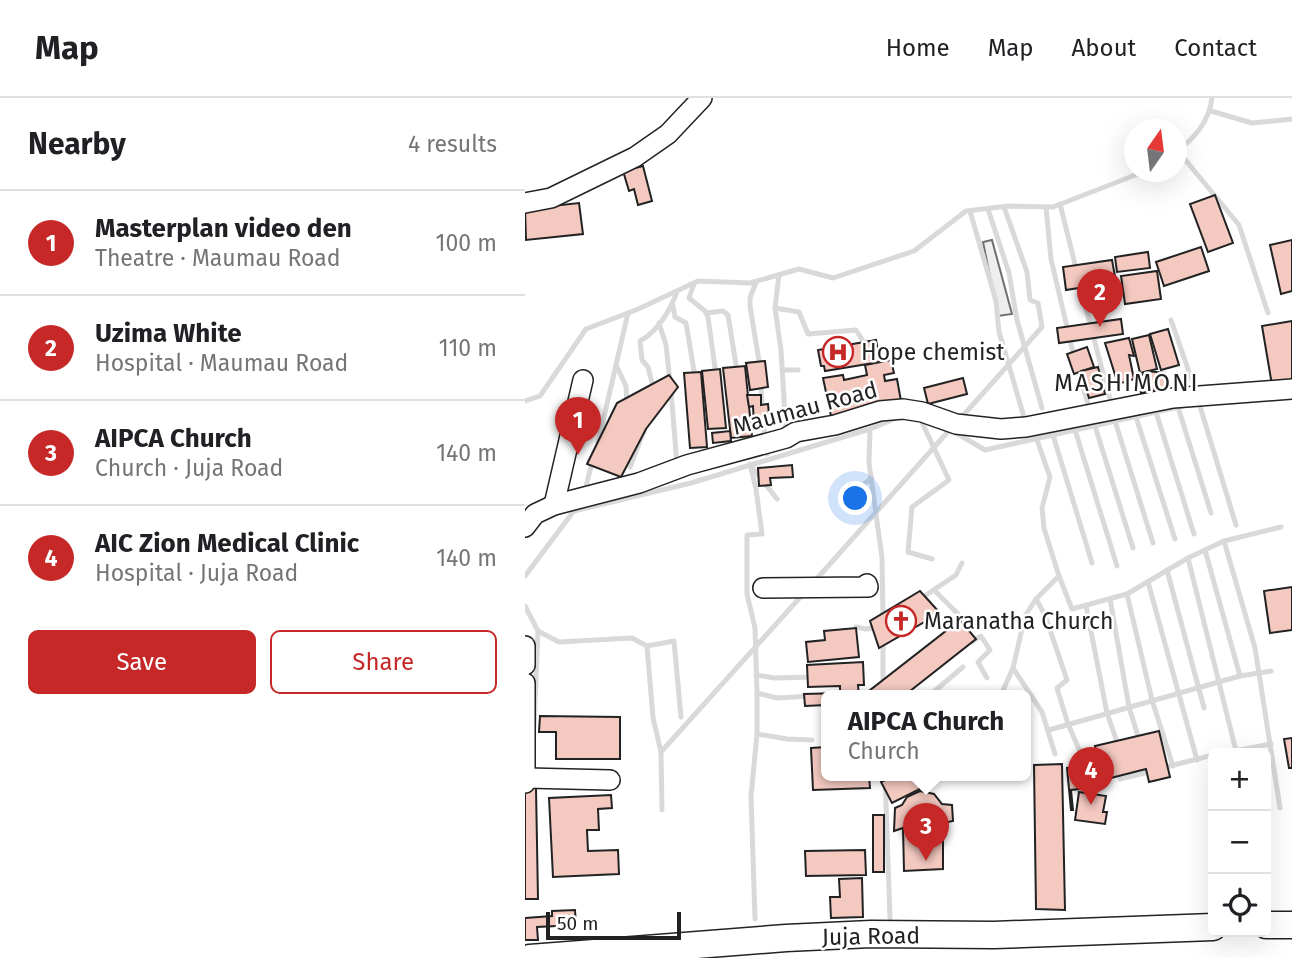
<!DOCTYPE html>
<html lang="en">
<head>
<meta charset="utf-8">
<style>
	:root { --surface:#fff; --page:#f6f6f6; --text:#202124; --muted:#757577; --line:#e0e0e0; --accent:#c62828 }
	body { margin:0; font-family:"Fira Sans",sans-serif; background:var(--page); color:var(--text) }
	.controls { position:absolute; right:21px; bottom:21px; display:grid; overflow:hidden; border-radius:10px; box-shadow:0 7px 28px #0002 }
	.controls button { width:63px; height:63px; display:grid; place-items:center; padding:0; border:0; border-bottom:2px solid var(--line); background:var(--surface); color:var(--text); font:35px sans-serif }
	.compass { position:absolute; left:599px; top:21px; width:63px; height:63px; border-radius:50%; background:var(--surface); box-shadow:0 7px 28px #0002; rotate:14deg }
	.scale { position:absolute; left:21px; bottom:18px; width:135px; box-sizing:border-box; padding-left:7px; border:4px solid #222; border-top:0; font-size:19px; line-height:24px; white-space:nowrap; color:#222; -webkit-text-stroke:5px #fff; paint-order:stroke }
	.you { position:absolute; left:331px; top:401px; width:24px; height:24px; margin:-18px; border:5px solid #fff; border-radius:50%; background:#1a73e8; box-shadow:0 0 0 10px #1a73e833 }
	.badge { display:grid; place-items:center; width:46px; height:46px; border-radius:50%; background:var(--accent); color:#fff; font-size:23px; font-weight:700 }
	.pin { position:absolute; translate:-50% -58px; filter:drop-shadow(0 2px 4px #0008) }
	.pin::after { content:''; position:absolute; top:37px; width:24px; height:21px; background:inherit; clip-path:polygon(0 0,100% 0,50% 100%) }
	.popup { position:absolute; left:296px; top:592px; width:210px; height:91px; box-sizing:border-box; display:grid; place-content:center; border-radius:10px; background:var(--surface); filter:drop-shadow(0 2px 5px #0005); font-size:23px; white-space:nowrap; color:var(--muted) }
	.popup b { font-size:26px; color:var(--text) }
	.popup::after { content:''; position:absolute; left:50%; top:100%; margin-left:-14px; border:14px solid transparent; border-top-color:var(--surface) }
	.list { margin:0; padding:0; list-style:none }
	h2 { display:flex; justify-content:space-between; align-items:center; height:91px; margin:0; padding:0 28px; font-size:30px }
	h2 small { font-size:23px; font-weight:400; color:var(--muted) }
	.list li { display:grid; grid-template-columns:46px 1fr auto; gap:21px; align-items:center; box-sizing:border-box; height:105px; padding:0 28px; border-top:2px solid var(--line) }
	.list b { display:block; font-size:26px; white-space:nowrap }
	.list p { margin:0; font-size:23px; white-space:nowrap; color:var(--muted) }
	.list em { font-size:23px; font-style:normal; color:var(--muted) }
	.actions { display:flex; gap:14px; padding:21px 28px }
	.actions a { flex:1; padding:16px 0; border:2px solid var(--accent); border-radius:10px; text-align:center; font-size:24px; color:var(--accent) }
	.actions .main { background:var(--accent); color:#fff }
	.icon { flex:none; width:38px; height:38px; fill:none; stroke:currentColor; stroke-width:2; stroke-linecap:round; stroke-linejoin:round }
	.map { position:relative; flex:none; width:767px; height:860px; overflow:hidden }
	header { display:flex; align-items:center; gap:42px; box-sizing:border-box; height:98px; padding:0 35px; background:var(--surface); border-bottom:2px solid var(--line) }
	header strong { font-size:33px }
	nav { display:flex; gap:38px; margin-inline-start:auto; font-size:24px }
	main { display:flex }
	aside { flex:1; background:var(--surface) }
	.map>svg:first-child { display:block }
</style>
</head>
<body>
<header>
<strong>Map</strong>
<nav><a>Home</a><a>Map</a><a>About</a><a>Contact</a></nav>
</header>
<main>
<aside>
<h2>Nearby<small>4 results</small></h2>
<ul class="list">
<li><span class="badge">1</span><div><b>Masterplan video den</b><p>Theatre · Maumau Road</p></div><em>100 m</em></li>
<li><span class="badge">2</span><div><b>Uzima White</b><p>Hospital · Maumau Road</p></div><em>110 m</em></li>
<li><span class="badge">3</span><div><b>AIPCA Church</b><p>Church · Juja Road</p></div><em>140 m</em></li>
<li><span class="badge">4</span><div><b>AIC Zion Medical Clinic</b><p>Hospital · Juja Road</p></div><em>140 m</em></li>
</ul>
<div class="actions"><a class="main">Save</a><a>Share</a></div>
</aside>
<div class="map">
<svg width="767" height="860" viewBox="0 0 767 860">
	<rect width="100%" height="100%" fill="#fff"/>
	<!-- green -->
	<path fill="#eee" stroke="#6f6f6f" stroke-width="2" d="M467,142L487,216L473,218L458,144Z"/>
	<g fill="none" stroke-linecap="round" stroke-linejoin="round">
		<!-- stream -->
		<g stroke="#d9d9d9" stroke-width="5">
			<path d="M686,13L727,25L767,21"/>
			<path d="M653,53L714,127L743,215"/>
			<path d="M652,54C670,39 684,24 687,0"/>
			<path d="M535,106L552,174"/>
			<path d="M521,109L526,161L549,259"/>
			<path d="M463,111L484,175L492,222L517,310"/>
			<path d="M445,113L471,203L474,234L501,326"/>
			<path d="M254,177L250,210L256,252L261,334"/>
			<path d="M231,184L225,200V208L235,269"/>
			<path d="M554,184L587,309"/>
			<path d="M169,186L164,200L180,213L183,219L191,277"/>
			<path d="M148,208L150,219L161,225L170,279"/>
			<path d="M250,210L274,214L283,236L331,232L341,248"/>
			<path d="M181,215L198,213L203,217L212,273"/>
			<path d="M646,222L671,294"/>
			<path d="M134,225L141,247L145,283"/>
			<path d="M92,269L101,288L102,306"/>
			<path d="M552,269L564,309"/>
			<path d="M257,272H273"/>
			<path d="M236,286L237,311"/>
			<path d="M129,293L123,269L117,262L115,243C132,234 146,212 152,193"/>
			<path d="M146,293L152,367"/>
			<path d="M0,303L15,298L61,231L111,212L173,183L225,185L274,171L308,180L389,153L441,113L483,108L528,109L618,74"/>
			<path d="M674,305L711,427"/>
			<path d="M653,309L686,415"/>
			<path d="M631,314L669,436"/>
			<path d="M394,318L424,382L387,409L383,454L407,461"/>
			<path d="M611,319L650,441"/>
			<path d="M238,321L242,356"/>
			<path d="M435,321L517,229L513,205L505,202L502,174L479,109"/>
			<path d="M590,323L628,445"/>
			<path d="M570,328L608,450"/>
			<path d="M345,331L344,365L357,460L358,520"/>
			<path d="M426,332L460,352L658,308"/>
			<path d="M550,332L592,468"/>
			<path d="M528,337L567,465"/>
			<path d="M73,345L103,215"/>
			<path d="M225,366L231,391L237,436L222,437V496L230,530L232,595V636L226,698L230,821"/>
			<path d="M226,368L252,401"/>
			<path d="M105,369L119,333"/>
			<path d="M328,394L347,380"/>
			<path d="M59,396L68,361"/>
			<path d="M49,413L166,385L345,331L374,319"/>
			<path d="M699,443L730,550L755,710"/>
			<path d="M680,452L715,578"/>
			<path d="M663,460L711,653"/>
			<path d="M642,472L679,610"/>
			<path d="M0,478L51,410"/>
			<path d="M534,478L547,511L602,496L663,460L699,443L756,429"/>
			<path d="M623,484L672,662"/>
			<path d="M288,485L428,328"/>
			<path d="M410,493L440,523L434,527"/>
			<path d="M602,496L627,602L648,668"/>
			<path d="M395,501L431,477L437,465"/>
			<path d="M511,501L520,517L542,582L532,590L543,626L556,656"/>
			<path d="M585,501L604,609L613,638"/>
			<path d="M0,508L13,533L9,629"/>
			<path d="M561,508L582,615L592,644"/>
			<path d="M331,529L341,531L352,529"/>
			<path d="M13,533L34,544L107,540L122,548L128,620L136,654L137,712"/>
			<path d="M446,544L456,538L465,552L453,564L462,580"/>
			<path d="M122,548L149,543L156,619"/>
			<path d="M488,570L517,614L530,656"/>
			<path d="M231,577L250,580L289,579"/>
			<path d="M358,587V544"/>
			<path d="M232,595L252,600L286,598"/>
			<path d="M405,597L438,569"/>
			<path d="M476,597L488,570L500,518L511,501L534,478L519,430L517,410L525,379L511,339"/>
			<path d="M524,632L715,578L746,573"/>
			<path d="M232,636L262,641L287,642"/>
			<path d="M136,654L279,495"/>
			<path d="M699,655L746,646"/>
			<path d="M637,670L688,657"/>
			<path d="M360,677L365,820"/>
			<path d="M595,681L628,673"/>
		</g>
	</g>
	<!-- building -->
	<g fill="#f3c9c0" stroke="#222" stroke-width="2">
		<path d="M118,68L127,103L113,107L109,91L104,93L98,73Z"/>
		<path d="M690,97L708,145L683,154L665,106Z"/>
		<path d="M54,105L58,136L1,142L0,111Z"/>
		<path d="M767,142V193L756,196L745,147Z"/>
		<path d="M676,149L684,173L639,188L631,164Z"/>
		<path d="M623,154L625,170L592,174L590,159Z"/>
		<path d="M587,162L591,184L541,192L538,169Z"/>
		<path d="M632,173L636,201L600,206L596,178Z"/>
		<path d="M596,221L598,236L534,245L532,230Z"/>
		<path d="M767,223V284L747,287L737,228Z"/>
		<path d="M643,231L654,267L636,272L625,236Z"/>
		<path d="M624,237L632,271L615,275L607,241Z"/>
		<path d="M604,240L609,258L604,257L609,281L593,286L580,245Z"/>
		<path d="M351,242L355,264L300,273L299,268H296L293,252Z"/>
		<path d="M562,249L569,269L549,276L542,256Z"/>
		<path d="M366,262L369,275L359,277L360,283L372,281L376,303L306,318L298,280L318,277L319,282L342,277L340,267Z"/>
		<path d="M240,263L243,289L225,292L221,265Z"/>
		<path d="M220,268L227,338L206,340L198,270Z"/>
		<path d="M573,269L580,296L564,300L556,273Z"/>
		<path d="M195,271L201,330L183,331L177,273Z"/>
		<path d="M622,273L640,275L642,290L616,295L613,280Z"/>
		<path d="M176,274L182,349L165,350L159,275Z"/>
		<path d="M144,277L153,289L121,331L96,379L62,366L92,305Z"/>
		<path d="M438,280L442,296L403,306L399,290Z"/>
		<path d="M222,297H236V307L243,306L245,327L229,328L228,308L224,309Z"/>
		<path d="M205,333L206,343L188,345L187,335Z"/>
		<path d="M267,367L268,379L245,380L246,387L234,388L233,370Z"/>
		<path d="M767,489V532L745,535L739,493Z"/>
		<path d="M395,493L415,515L354,550L345,523Z"/>
		<path d="M435,522L451,541L380,597H345L344,593Z"/>
		<path d="M331,530L334,559L283,564L281,544L300,542L299,533Z"/>
		<path d="M338,564L339,587H333L334,597H301V607L280,608L279,596L315,595V588L283,589L282,567Z"/>
		<path d="M15,618L95,619V661H31V634H14Z"/>
		<path d="M634,633L645,679L624,684L621,671L578,682L570,648Z"/>
		<path d="M767,640V670H764L759,641Z"/>
		<path d="M301,649V677H344L345,690L288,692L286,650Z"/>
		<path d="M537,666L540,812L511,811L509,667Z"/>
		<path d="M561,668L563,690L546,692L548,712H546L542,670Z"/>
		<path d="M370,677H413L415,681L367,705L356,684Z"/>
		<path d="M0,690H11L13,801H0Z"/>
		<path d="M395,693L409,696L417,706L427,707L428,723L418,725V771L379,773L378,730L369,733L370,710L377,707L382,699Z"/>
		<path d="M554,694L581,698L578,714H582L580,726L550,722Z"/>
		<path d="M86,697L87,710L73,711L74,732H62L63,753L93,752L94,776L28,779L24,700Z"/>
		<rect x="348" y="717" width="11" height="57"/>
		<path d="M340,752L341,777L281,778L280,753Z"/>
		<path d="M337,780L338,819L306,820L305,799H315L314,781Z"/>
		<path d="M50,812L51,827L12,829L13,842H0V820L27,818V813Z"/>
	</g>
	<g fill="none" stroke-linecap="round" stroke-linejoin="round">
		<!-- minor casing -->
		<g stroke="#222" stroke-width="22">
			<g id="minor">
				<path d="M0,105L26,100L110,59L143,36L177,0"/>
				<path d="M29,407L58,282"/>
				<path d="M0,429L10,416L29,407L114,385L162,367L261,340L271,334L310,327L355,313L378,311L397,314L431,326L476,331L501,329L648,300L767,291"/>
				<path d="M238,490L343,489L342,486"/>
				<path d="M0,548V567"/>
				<path d="M0,585V685"/>
				<path d="M2,680L85,682"/>
			</g>
		</g>
		<!-- major casing -->
		<g stroke="#222" stroke-width="29">
			<g id="major">
				<path d="M741,827H767"/>
				<path d="M5,860L261,840L346,836L469,837L688,829"/>
			</g>
		</g>
		<!-- minor -->
		<use href="#minor" stroke="#fff" stroke-width="19"/>
		<!-- major -->
		<use href="#major" stroke="#fff" stroke-width="26"/>
	</g>
	<!-- icons -->
	<defs>
		<g id="hospital-ring" transform="scale(1.575)"><circle r="9.5" fill="#fff" stroke="#c62828" stroke-width="1.5"/><path d="M-5-5h3v3.5h4V-5h3V5h-3V1.5h-4V5h-3Z" fill="#c62828"/></g>
		<g id="church-ring" transform="scale(1.575)"><circle r="9.5" fill="#fff" stroke="#c62828" stroke-width="1.5"/><path d="M-1.2-6h2.4v3.5h3.3v2.4h-3.3V6h-2.4V-.1h-3.3v-2.4h3.3Z" fill="#c62828"/></g>
	</defs>
	<g fill-rule="evenodd">
		<use href="#hospital-ring" x="313" y="254"/>
		<use href="#church-ring" x="376" y="523"/>
	</g>
	<g text-anchor="middle" dominant-baseline="central" stroke-width="5" stroke-linejoin="round" paint-order="stroke">
		<!-- poi labels -->
		<g font-size="23" fill="#222" stroke="#fff" text-anchor="start">
			<text x="336" y="254">Hope chemist</text>
			<text x="399" y="523">Maranatha Church</text>
		</g>
		<!-- street labels -->
		<g font-size="23" fill="#222" stroke="#fff">
			<text transform="translate(280 310) rotate(-15)">Maumau Road</text>
			<text transform="translate(346 838) rotate(-1)">Juja Road</text>
		</g>
		<!-- neighbourhood labels -->
		<g font-size="24" letter-spacing="2" fill="#222" stroke="#fff">
			<text x="602" y="285">MASHIMONI</text>
		</g>
	</g>
</svg>
<div class="controls">
<button>+</button>
<button>−</button>
<button><svg class="icon" aria-label="locate" viewBox="0 0 24 24"><circle cx="12" cy="12" r="6"/><path d="M12 2v4M12 18v4M2 12h4M18 12h4"/></svg></button>
</div>
<svg class="compass" viewBox="-18 -18 36 36"><path d="M0-13l5 13h-10z" fill="#e53935"/><path d="M0 13l5-13h-10z" fill="#757577"/></svg>
<div class="scale">50 m</div>
<div class="you"></div>
<div class="pin badge" style="left:53px;top:357px">1</div>
<div class="pin badge" style="left:575px;top:229px">2</div>
<div class="pin badge" style="left:401px;top:763px">3</div>
<div class="popup"><b>AIPCA Church</b>Church</div>
<div class="pin badge" style="left:566px;top:707px">4</div>
</div>
</main>
</body>
</html>
